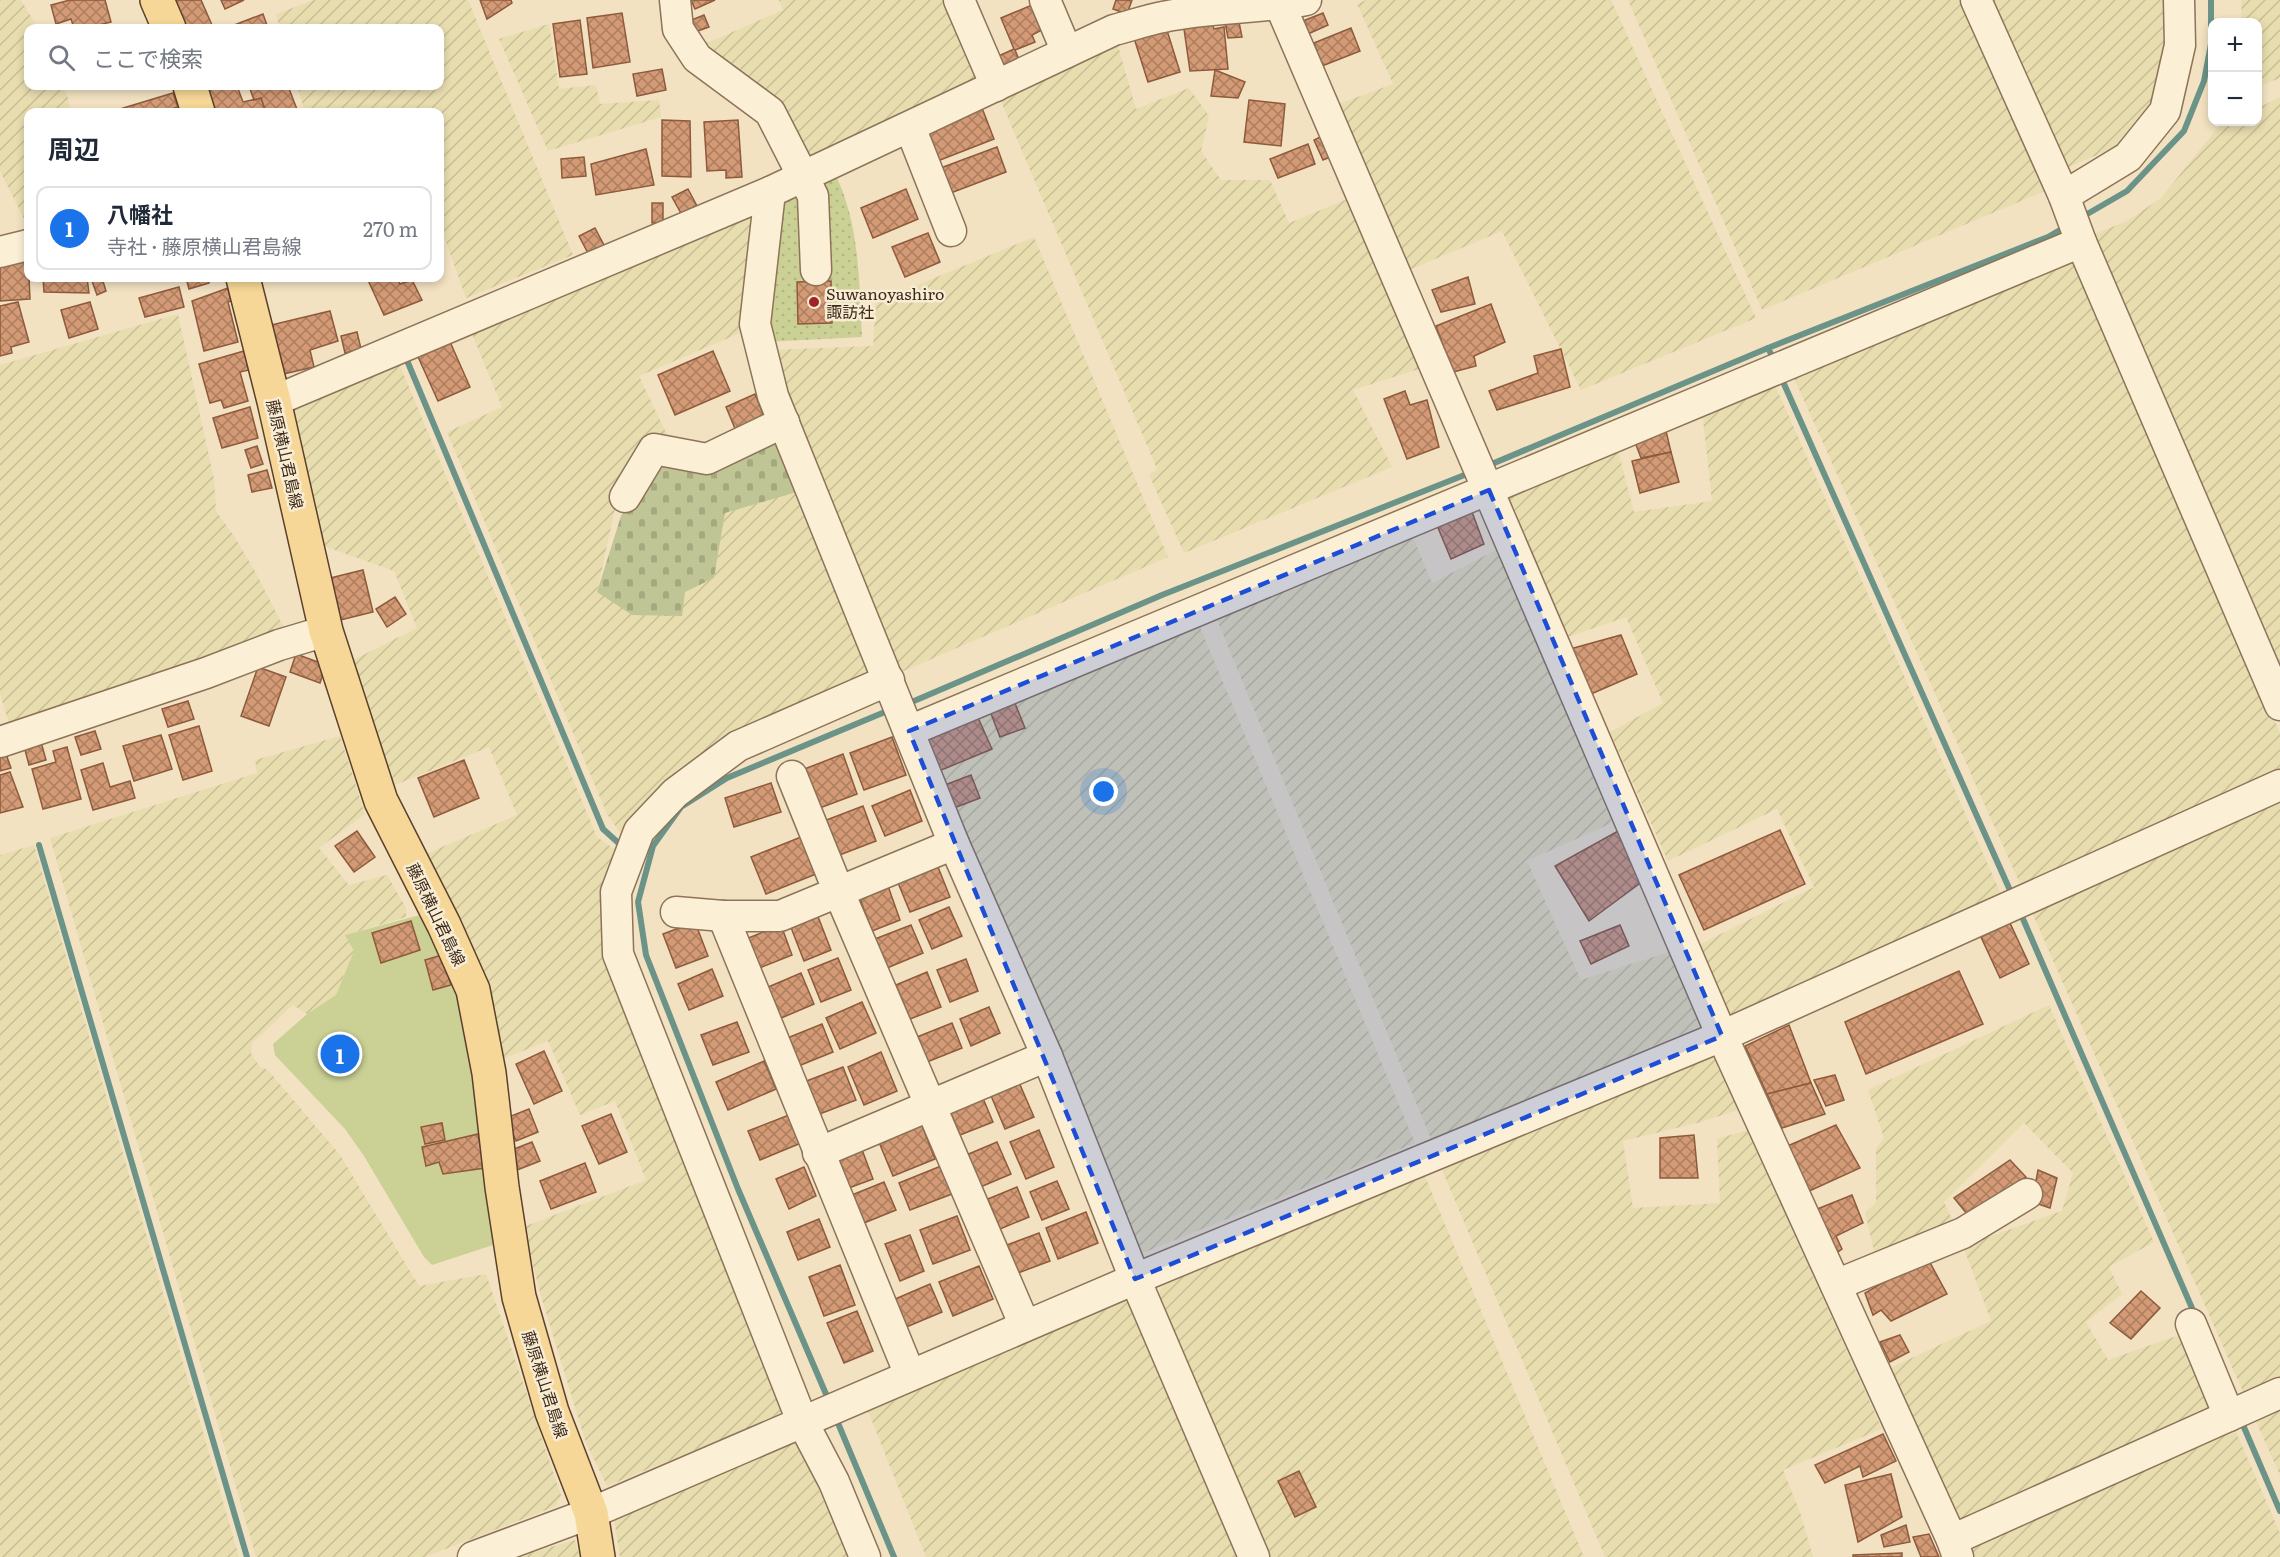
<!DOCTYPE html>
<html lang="ja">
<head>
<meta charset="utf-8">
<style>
	:root { --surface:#fff; --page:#f6f6f7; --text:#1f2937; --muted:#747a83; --line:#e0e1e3; --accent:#1a73e8 }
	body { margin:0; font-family:Literata,"Noto Sans JP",serif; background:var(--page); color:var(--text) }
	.controls { position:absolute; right:18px; top:18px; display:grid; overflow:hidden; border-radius:12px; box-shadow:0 3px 9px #0003 }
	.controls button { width:54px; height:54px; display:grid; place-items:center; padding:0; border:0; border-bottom:2px solid var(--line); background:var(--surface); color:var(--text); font:30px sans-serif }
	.you { position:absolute; left:1104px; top:792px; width:21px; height:21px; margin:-15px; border:4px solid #fff; border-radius:50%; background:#1a73e8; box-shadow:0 0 0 9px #1a73e833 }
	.badge { display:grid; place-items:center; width:39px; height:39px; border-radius:50%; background:var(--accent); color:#fff; font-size:20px; font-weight:700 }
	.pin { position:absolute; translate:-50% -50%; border:3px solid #fff; box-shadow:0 2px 6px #0006 }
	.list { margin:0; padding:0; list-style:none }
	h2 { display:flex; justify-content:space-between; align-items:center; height:78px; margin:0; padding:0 24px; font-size:26px }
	h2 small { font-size:20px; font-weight:400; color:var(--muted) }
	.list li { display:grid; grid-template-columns:39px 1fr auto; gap:18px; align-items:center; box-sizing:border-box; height:84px; margin:0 12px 12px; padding:0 12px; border:2px solid var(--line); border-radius:12px }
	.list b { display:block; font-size:22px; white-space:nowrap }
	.list p { margin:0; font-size:20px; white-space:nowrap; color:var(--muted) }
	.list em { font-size:20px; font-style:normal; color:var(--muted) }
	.icon { flex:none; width:33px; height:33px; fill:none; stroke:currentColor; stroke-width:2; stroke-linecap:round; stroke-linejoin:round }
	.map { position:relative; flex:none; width:2280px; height:1557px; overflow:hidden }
	.search { position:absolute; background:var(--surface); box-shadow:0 3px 9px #0003; left:24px; top:24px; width:420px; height:66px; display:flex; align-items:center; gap:15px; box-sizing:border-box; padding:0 21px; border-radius:12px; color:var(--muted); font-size:22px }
	.panel { position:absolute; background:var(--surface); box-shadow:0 3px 9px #0003; left:24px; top:108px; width:420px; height:174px; border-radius:12px }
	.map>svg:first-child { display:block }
</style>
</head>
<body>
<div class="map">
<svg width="2280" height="1557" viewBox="0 0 2280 1557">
	<defs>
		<pattern id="farmland-furrows" width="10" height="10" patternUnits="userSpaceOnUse" patternTransform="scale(1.5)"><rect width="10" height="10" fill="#e8ddaf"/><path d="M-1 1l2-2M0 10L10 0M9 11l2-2" fill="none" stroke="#c8be96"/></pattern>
		<pattern id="cemetery-stones" width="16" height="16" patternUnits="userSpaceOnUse" patternTransform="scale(1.5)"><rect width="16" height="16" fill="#c0c595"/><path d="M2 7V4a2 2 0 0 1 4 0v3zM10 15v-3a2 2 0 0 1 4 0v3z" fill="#a6a980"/></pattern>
		<pattern id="park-dots" width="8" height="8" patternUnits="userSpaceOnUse" patternTransform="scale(1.5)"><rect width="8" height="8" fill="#cbd195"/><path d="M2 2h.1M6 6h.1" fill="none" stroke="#afb480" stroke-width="1.8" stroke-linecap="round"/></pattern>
		<pattern id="building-cross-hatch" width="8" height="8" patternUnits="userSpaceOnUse" patternTransform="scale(1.5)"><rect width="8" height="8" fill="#d39a75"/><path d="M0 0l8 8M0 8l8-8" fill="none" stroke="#ac7e5f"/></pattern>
	</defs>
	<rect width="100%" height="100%" fill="#f2e2c2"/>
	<!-- farmland -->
	<g fill="url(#farmland-furrows)">
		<path d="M0,0H21L38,28H28V86H64L72,112H28V227L0,171Z"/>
		<path d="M314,0H468L573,255L466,298L440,225V112H305L297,86H440V28H280L276,14Z"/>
		<path d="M779,0H943L978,78L812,161L810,155L772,103L702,45L783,10Z"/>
		<path d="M1366,0H1611L1756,318L1581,390L1502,231L1409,270L1333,106L1393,84L1357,4Z"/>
		<path d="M1628,0H1963L2047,190L1762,310Z"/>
		<path d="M1984,0H2173V37L2148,116L2122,144L2060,171Z"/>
		<path d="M2241,0H2280V78L2258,87V22H2242Z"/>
		<path d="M549,24L559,89L596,85L600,104L659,100L661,117L548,151L499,39Z"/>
		<path d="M1117,42L1136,109L1189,88L1209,116L1201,151L1221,180H1270L1289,223L1350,198L1422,368L1353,390L1392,467L1184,553L1149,475L1157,469L1000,99Z"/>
		<path d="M2280,97V669L2092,235L2127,221L2161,198L2219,126L2229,122H2258V108Z"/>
		<path d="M759,208L745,331L639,376L669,439L618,494L597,592H685L714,578L725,512L800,491L875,677L717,746L679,768L647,801L621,834L607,814L447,432L502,407L470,329Z"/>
		<path d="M1034,237L1168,557L899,673L785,389L771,350L873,346L876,302Z"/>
		<path d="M2078,256L2280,733V769L2021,886L1794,378Z"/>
		<path d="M178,314L214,479L216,511L234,536L256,573L285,630L10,728L0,693V365Z"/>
		<path d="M398,361L597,837L614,849L603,900L785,1401L783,1414L607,1486L586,1443L541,1296L523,1227L646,1180L615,1101L580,1115L548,1041L503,1059L495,1017L479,971L421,856L517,815L489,747L390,787L349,662L417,628L394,571L318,544L290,411L296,403Z"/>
		<path d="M1774,383L2001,894L1729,1020L1697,946L1814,887L1777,809L1668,861L1610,732L1663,703L1626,617L1568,637L1506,494L1617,447L1634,512L1712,501L1702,411Z"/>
		<path d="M1412,535L1432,583L1498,549L1612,823L1527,861L1581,980L1669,952L1701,1026L1431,1139L1215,615Z"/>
		<path d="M1198,622L1415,1143L1138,1255L923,732Z"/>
		<path d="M340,736L365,814L319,848L349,885L387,875L406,908V917L346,935L354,951L336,995L307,1014L293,1005L252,1043L251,1054L260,1067L268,1070L340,1155L419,1286L486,1274L561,1495L556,1506L425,1557H256L50,838L257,773L255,760Z"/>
		<path d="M2280,798V1378L2244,1394L2030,908Z"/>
		<path d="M34,845L239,1557H0V855Z"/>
		<path d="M2049,1005L2154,1242L2109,1267L2122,1294L2086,1322L2108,1360L2185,1333L2219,1409L1960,1524L1888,1369L1991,1321L1963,1246L2062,1211L2073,1173L2024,1123L1944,1202L1957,1230L1876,1260L1865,1212L1876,1203V1149L1884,1138L1868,1090Z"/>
		<path d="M1706,1056L1719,1060L1738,1110L1701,1122L1623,1141L1633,1208L1720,1203L1717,1139L1747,1130L1882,1429L1783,1470L1800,1512L1813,1557H1605L1440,1165Z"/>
		<path d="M1424,1174L1584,1557H1263L1156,1301L1162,1286Z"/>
		<path d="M1124,1297L1134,1306L1240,1557H926L866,1406Z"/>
		<path d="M2280,1405V1475L2254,1417Z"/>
		<path d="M2233,1425L2280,1533V1557H1969L1964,1545Z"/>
		<path d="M788,1443L800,1445L848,1557H620L613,1513Z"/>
		<path d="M575,1540L580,1557H517Z"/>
	</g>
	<!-- green -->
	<path fill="#cbd195" d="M420,915L456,991L469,1047L478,1105L493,1245L432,1265L424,1257L364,1156L345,1129L275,1055L273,1044L307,1014L336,995L354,951L345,935Z"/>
	<!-- cemetery -->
	<path fill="url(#cemetery-stones)" d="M774,433L800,491L725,513L714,578L685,592L682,616L632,615L597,592L621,516L656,454Z"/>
	<!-- park -->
	<path fill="url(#park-dots)" d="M832,168C860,219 859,281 862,337L764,342L773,194Z"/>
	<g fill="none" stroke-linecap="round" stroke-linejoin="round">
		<!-- stream -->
		<g stroke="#6b9388" stroke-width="6">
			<path d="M2082,217L2127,191L2184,131L2204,81L2211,44V0"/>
			<path d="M406,358L603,829L624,848"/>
			<path d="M1774,360L1768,348L2048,237L2065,227"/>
			<path d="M1780,375L2013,897"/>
			<path d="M1487,466L1768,348"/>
			<path d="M907,704L1162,595L1472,472"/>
			<path d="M39,845L247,1557"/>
			<path d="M2020,912L2195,1315"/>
			<path d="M829,1401L738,1189L646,955L638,902L653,846L681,807L727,778L892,709"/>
			<path d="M835,1416L894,1557"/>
			<path d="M2240,1418L2280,1511"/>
		</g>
	</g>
	<!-- building -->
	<g fill="url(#building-cross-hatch)" stroke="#8e5a3b" stroke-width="1.5">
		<path d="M70,0H105L111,22L87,28H74L71,19L56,24L51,5Z"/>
		<path d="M170,0H201L212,25L203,28H182Z"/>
		<path d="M221,0H244L225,9Z"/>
		<path d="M480,0H511L512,3L487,19Z"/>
		<path d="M691,0H715L695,9Z"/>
		<path d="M1116,0H1132L1127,14L1113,9Z"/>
		<path d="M1032,5L1042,30L1032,35L1035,42L1015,50L1021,64L998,74L992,59L1014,49L1001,18Z"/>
		<path d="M622,13L630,62L593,68L587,18Z"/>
		<path d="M1323,13L1328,25L1308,34L1303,21Z"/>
		<path d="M263,14L268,28H229V27Z"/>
		<path d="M704,15L709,27L692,33L687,22Z"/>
		<path d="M1224,17H1238L1242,37L1228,38Z"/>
		<path d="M1210,18L1214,29L1224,27L1228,69L1190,71L1183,22Z"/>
		<path d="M580,20L587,74L560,77L553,24Z"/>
		<path d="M1165,24L1180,72L1148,82L1133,35Z"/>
		<path d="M1351,28L1360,51L1322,66L1314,43Z"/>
		<path d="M662,69L666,90L637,96L633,74Z"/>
		<path d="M1215,70L1245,82L1238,98L1211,96Z"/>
		<path d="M223,86H237L243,102L261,98L266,112H206V91Z"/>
		<path d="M249,86H288L298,112H266L261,98L254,100Z"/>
		<path d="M173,93L178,107L160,112H110Z"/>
		<path d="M1249,100L1285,104L1281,146L1244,142Z"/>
		<path d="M982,108L994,139L935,162L923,131Z"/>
		<path d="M662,120L690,121L691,177L662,176Z"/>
		<path d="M738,120L742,177L726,178V170L707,171L704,122Z"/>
		<path d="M1326,134L1335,155L1323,160L1314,140Z"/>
		<path d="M1308,144L1315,164L1278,178L1270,159Z"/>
		<path d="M997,147L1006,172L948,194L938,169Z"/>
		<path d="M646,149L654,185L596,195L591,164Z"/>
		<path d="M584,157L586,176L562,178L561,159Z"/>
		<path d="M688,189L697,206L682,215L672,197Z"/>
		<path d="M906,189L918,219L873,238L861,208Z"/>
		<rect x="652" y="203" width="11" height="20"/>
		<path d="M595,228L605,247L589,255L579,236Z"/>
		<path d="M928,233L940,262L905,277L892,247Z"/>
		<path d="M28,255L30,299L0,301V260Z"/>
		<path d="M1468,277L1475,304L1441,312L1432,290Z"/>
		<path d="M43,278H87L89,293L44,292Z"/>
		<path d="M102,278L106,291L97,295L92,281Z"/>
		<path d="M186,278H208L209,283L189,289Z"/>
		<path d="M367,278H397L400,284L412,280L422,300L384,315Z"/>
		<path d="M831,281L832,323L798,324L797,282Z"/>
		<path d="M179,287L184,307L145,317L139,298Z"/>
		<path d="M228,288L231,301L228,302L238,342L204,351L192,301Z"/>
		<path d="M18,302L29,342L11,347L12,353L0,356V306Z"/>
		<path d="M90,302L98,329L69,338L61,310Z"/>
		<path d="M1491,304L1505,342L1474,356L1476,366L1453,372L1436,326Z"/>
		<path d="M330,311L338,341L310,350L314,367L279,375L267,326Z"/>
		<path d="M357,332L361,349L345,353L341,336Z"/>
		<path d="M447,335L470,387L438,401L415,350Z"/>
		<path d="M1561,349L1570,387L1497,410L1489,391L1538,373L1534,356Z"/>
		<path d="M244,351L249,370L240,372L248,401L224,408L221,400L210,403L199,364Z"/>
		<path d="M713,351L730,391L675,415L658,375Z"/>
		<path d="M1405,391L1410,405L1427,400L1439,447L1407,459L1384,399Z"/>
		<path d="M755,394L765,419L736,431L726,407Z"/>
		<path d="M250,407L258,438L222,448L213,418Z"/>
		<path d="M1665,427L1671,452L1641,458L1633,437Z"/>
		<path d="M257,446L263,464L251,468L245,450Z"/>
		<path d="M1671,452L1679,482L1640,493L1632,461Z"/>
		<path d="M267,470L272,488L252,492L248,475Z"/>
		<path d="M1472,512L1484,544L1451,559L1436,523Z"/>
		<path d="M363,570L373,612L336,621L326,579Z"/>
		<path d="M395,597L406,614L387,627L376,609Z"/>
		<path d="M1621,635L1637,674L1591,694L1570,649Z"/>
		<path d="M296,654L326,665L320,683L290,672Z"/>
		<path d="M258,667L286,677L269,726L241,716Z"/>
		<path d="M1012,696L1025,728L1000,737L988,706Z"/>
		<path d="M188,701L194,719L168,727L162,709Z"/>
		<path d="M975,711L992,749L939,771L923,732Z"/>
		<path d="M199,726L212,771L183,780L169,735Z"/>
		<path d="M95,731L101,749L81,755L75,737Z"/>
		<path d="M161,735L172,769L134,781L123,746Z"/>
		<path d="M892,737L906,775L864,790L850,753Z"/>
		<path d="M41,742L46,760L29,765L24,746Z"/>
		<path d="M67,747L81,799L43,809L32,769L56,762L53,751Z"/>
		<path d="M6,754L11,768L0,771V755Z"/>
		<path d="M843,754L857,794L817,809L802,770Z"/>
		<path d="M464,760L479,798L434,817L418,778Z"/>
		<path d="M103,763L110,787L130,781L135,798L93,810L81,770Z"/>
		<path d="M10,772L23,807L0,813V775Z"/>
		<path d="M971,775L980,798L954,808L945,785Z"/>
		<path d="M771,783L781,812L734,827L725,798Z"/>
		<path d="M910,790L922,821L885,836L872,806Z"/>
		<path d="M863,806L876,841L837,856L824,821Z"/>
		<path d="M1780,830L1805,884L1704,930L1679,875Z"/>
		<path d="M357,831L375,857L354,872L335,846Z"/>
		<path d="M1618,831L1643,881L1589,921L1555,866Z"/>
		<path d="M801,837L816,874L766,894L751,857Z"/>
		<path d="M936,862L950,897L910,912L896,878Z"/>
		<path d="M888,886L900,920L872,931L859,896Z"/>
		<path d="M949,907L962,936L932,949L919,920Z"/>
		<path d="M817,914L831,950L804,961L790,925Z"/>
		<path d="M411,921L420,950L381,963L372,933Z"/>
		<path d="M695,922L708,956L676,968L663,934Z"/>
		<path d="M2010,923L2029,964L2000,978L1981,937Z"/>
		<path d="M781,925L792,955L752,971L741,941Z"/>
		<path d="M911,925L923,953L887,968L875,939Z"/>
		<path d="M1620,925L1629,946L1591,964L1580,941Z"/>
		<path d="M442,955L451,985L433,990L425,960Z"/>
		<path d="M838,958L851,990L821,1002L808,970Z"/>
		<path d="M966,959L978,991L950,1002L937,970Z"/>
		<path d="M712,969L723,996L689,1010L678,984Z"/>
		<path d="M1959,971L1983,1024L1866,1074L1845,1022Z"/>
		<path d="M927,972L941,1007L910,1019L896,985Z"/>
		<path d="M801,973L814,1004L779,1019L766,988Z"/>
		<path d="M862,1002L876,1033L840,1049L826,1018Z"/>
		<path d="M989,1007L1000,1033L971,1046L960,1019Z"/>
		<path d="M737,1022L749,1052L713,1065L701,1035Z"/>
		<path d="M952,1023L962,1048L922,1064L912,1039Z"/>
		<path d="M822,1024L833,1052L796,1067L785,1039Z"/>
		<path d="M1789,1025L1811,1083L1767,1094L1745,1046Z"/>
		<path d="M544,1051L562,1091L534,1104L516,1064Z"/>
		<path d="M881,1052L897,1091L864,1105L848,1067Z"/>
		<path d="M764,1061L776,1089L728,1110L716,1082Z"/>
		<path d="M843,1067L856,1100L817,1115L804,1082Z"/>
		<path d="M1835,1075L1844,1100L1826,1106L1814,1080Z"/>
		<path d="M1018,1080L1034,1117L1005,1129L989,1091Z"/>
		<path d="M1811,1083L1825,1114L1782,1128L1767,1094Z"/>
		<path d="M982,1096L993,1122L960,1135L949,1109Z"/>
		<path d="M529,1109L538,1132L516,1141L506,1118Z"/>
		<path d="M611,1114L627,1152L599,1164L582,1126Z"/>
		<path d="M789,1115L801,1143L760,1160L748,1131Z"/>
		<path d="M442,1123L445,1140L425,1144L421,1127Z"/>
		<path d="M921,1123L935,1159L893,1176L878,1140Z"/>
		<path d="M1836,1125L1860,1168L1805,1193L1783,1148Z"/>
		<path d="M1039,1130L1054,1167L1026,1179L1010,1142Z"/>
		<path d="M478,1134L485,1168L443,1174L439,1162L426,1166L422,1147Z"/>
		<path d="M1694,1135L1698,1178H1660V1138Z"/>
		<path d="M532,1142L540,1161L517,1170L509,1151Z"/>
		<path d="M997,1142L1011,1174L978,1188L964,1156Z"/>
		<path d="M861,1147L873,1179L846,1189L834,1157Z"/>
		<path d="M2010,1160L2026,1177L1967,1214L1954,1198Z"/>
		<path d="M585,1163L596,1192L551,1209L540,1181Z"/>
		<path d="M941,1166L952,1194L910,1210L899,1183Z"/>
		<path d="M804,1167L816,1196L789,1209L776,1179Z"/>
		<path d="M2038,1170L2057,1178L2050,1208L2032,1202Z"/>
		<path d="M1057,1181L1069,1209L1042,1220L1030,1192Z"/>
		<path d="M884,1182L896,1210L864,1223L852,1195Z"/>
		<path d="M1017,1187L1029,1217L1000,1229L988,1199Z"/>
		<path d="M1852,1195L1863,1223L1836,1236L1842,1249L1831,1257L1810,1212Z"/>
		<path d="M1086,1212L1098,1243L1058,1259L1046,1228Z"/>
		<path d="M957,1216L970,1250L933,1264L920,1230Z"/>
		<path d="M819,1219L830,1247L798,1260L787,1232Z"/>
		<path d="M1039,1233L1050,1261L1018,1273L1007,1245Z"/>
		<path d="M910,1235L924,1271L900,1281L885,1244Z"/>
		<path d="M1927,1257L1947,1294L1891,1321L1881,1310L1873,1315L1865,1293Z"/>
		<path d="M840,1265L855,1305L824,1316L809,1277Z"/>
		<path d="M979,1266L993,1299L953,1316L939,1282Z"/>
		<path d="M930,1284L942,1312L904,1328L893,1300Z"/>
		<path d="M2141,1291L2160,1308L2131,1339L2110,1323Z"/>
		<path d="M857,1311L873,1351L844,1363L827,1323Z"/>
		<path d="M1900,1335L1909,1352L1890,1362L1880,1342Z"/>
		<path d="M1883,1434L1896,1461L1863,1477L1860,1466L1825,1483L1815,1465Z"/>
		<path d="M1299,1471L1316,1507L1295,1517L1278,1481Z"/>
		<path d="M1891,1474L1902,1517L1858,1542L1845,1485Z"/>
		<path d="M1906,1525L1910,1542L1884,1547L1881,1535Z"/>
		<path d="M1929,1534L1939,1557H1921L1913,1537Z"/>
		<path d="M1902,1553V1557H1853V1555Z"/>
	</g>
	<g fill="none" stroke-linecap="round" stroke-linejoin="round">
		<!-- minor casing -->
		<g stroke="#8d7358" stroke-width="33">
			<g id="minor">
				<path d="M675,0L678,29L697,58L770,112L813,196L816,270"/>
				<path d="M959,0L996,86"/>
				<path d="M1045,0L1067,52"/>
				<path d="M1278,0L1722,1036L1952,1540L1958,1557"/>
				<path d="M1976,0L2064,196L2081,242L2280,705"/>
				<path d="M910,127L951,231"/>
				<path d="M770,192L755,324L773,396L954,844L1047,1056L1135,1279L1254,1557"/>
				<path d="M2064,196L2128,157L2165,111L2180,45L2179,0"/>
				<path d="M0,252L28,245"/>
				<path d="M274,401L770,192L1114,30C1130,26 1147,20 1163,17C1210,7 1259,9 1306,0"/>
				<path d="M625,497L654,449L707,459L784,422"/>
				<path d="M909,731L2081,242"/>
				<path d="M0,742L206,673L279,645L326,631"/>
				<path d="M792,776L838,890L1025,1326"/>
				<path d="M676,912L723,916"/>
				<path d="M818,1153L1047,1056"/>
				<path d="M1836,1285L1963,1233L2027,1194"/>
				<path d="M2191,1324L2229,1416"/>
				<path d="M910,1375L723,916H780L954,844"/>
				<path d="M1952,1540L2280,1393"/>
				<path d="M473,1557L591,1513L1135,1279L1722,1036L2280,785"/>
				<path d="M865,1557L834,1482L802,1421L618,954L616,892L639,831L675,793L738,746L889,680"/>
			</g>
		</g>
		<!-- major casing -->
		<g stroke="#5b412c" stroke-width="36">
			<g id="major">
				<path d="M157,0L169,28"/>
				<path d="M190,86L198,112"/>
				<path d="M243,278L274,401L326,631L381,801L444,925L473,990L489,1073L502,1187L519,1297L552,1412L591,1513L598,1557"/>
			</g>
		</g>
		<!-- minor -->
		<use href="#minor" stroke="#fbefd6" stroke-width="30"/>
		<!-- major -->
		<use href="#major" stroke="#f7d797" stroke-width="33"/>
	</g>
	<!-- marked area -->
	<path fill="#1d4ed8" fill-opacity="0.2" stroke="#1d4ed8" stroke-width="4.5" stroke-dasharray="12 8" stroke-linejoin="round" d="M1489,490L1722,1036L1135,1279L909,731Z"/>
	<!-- markers -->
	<circle fill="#a12326" stroke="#f8ecd3" stroke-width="2" cx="814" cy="302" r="6"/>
	<g text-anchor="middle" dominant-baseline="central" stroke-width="5" stroke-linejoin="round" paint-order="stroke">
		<!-- poi labels -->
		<g font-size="16" fill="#3c2b1d" stroke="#f8ecd3" text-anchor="start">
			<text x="826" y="293">Suwanoyashiro<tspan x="826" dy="18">諏訪社</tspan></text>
		</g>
		<!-- street labels -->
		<g font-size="16" fill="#3c2b1d" stroke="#f8ecd3">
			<text transform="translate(286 454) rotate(77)">藤原横山君島線</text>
			<text transform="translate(437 914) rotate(64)">藤原横山君島線</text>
			<text transform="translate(546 1384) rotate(72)">藤原横山君島線</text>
		</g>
	</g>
</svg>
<div class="controls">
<button>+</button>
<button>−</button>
</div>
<div class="you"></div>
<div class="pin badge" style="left:340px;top:1054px">1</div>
<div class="search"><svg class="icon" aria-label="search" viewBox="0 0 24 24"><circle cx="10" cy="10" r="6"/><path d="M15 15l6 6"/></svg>ここで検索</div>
<section class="panel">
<h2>周辺<small></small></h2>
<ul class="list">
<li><span class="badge">1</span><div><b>八幡社</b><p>寺社 · 藤原横山君島線</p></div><em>270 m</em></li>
</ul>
</section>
</div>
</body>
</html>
